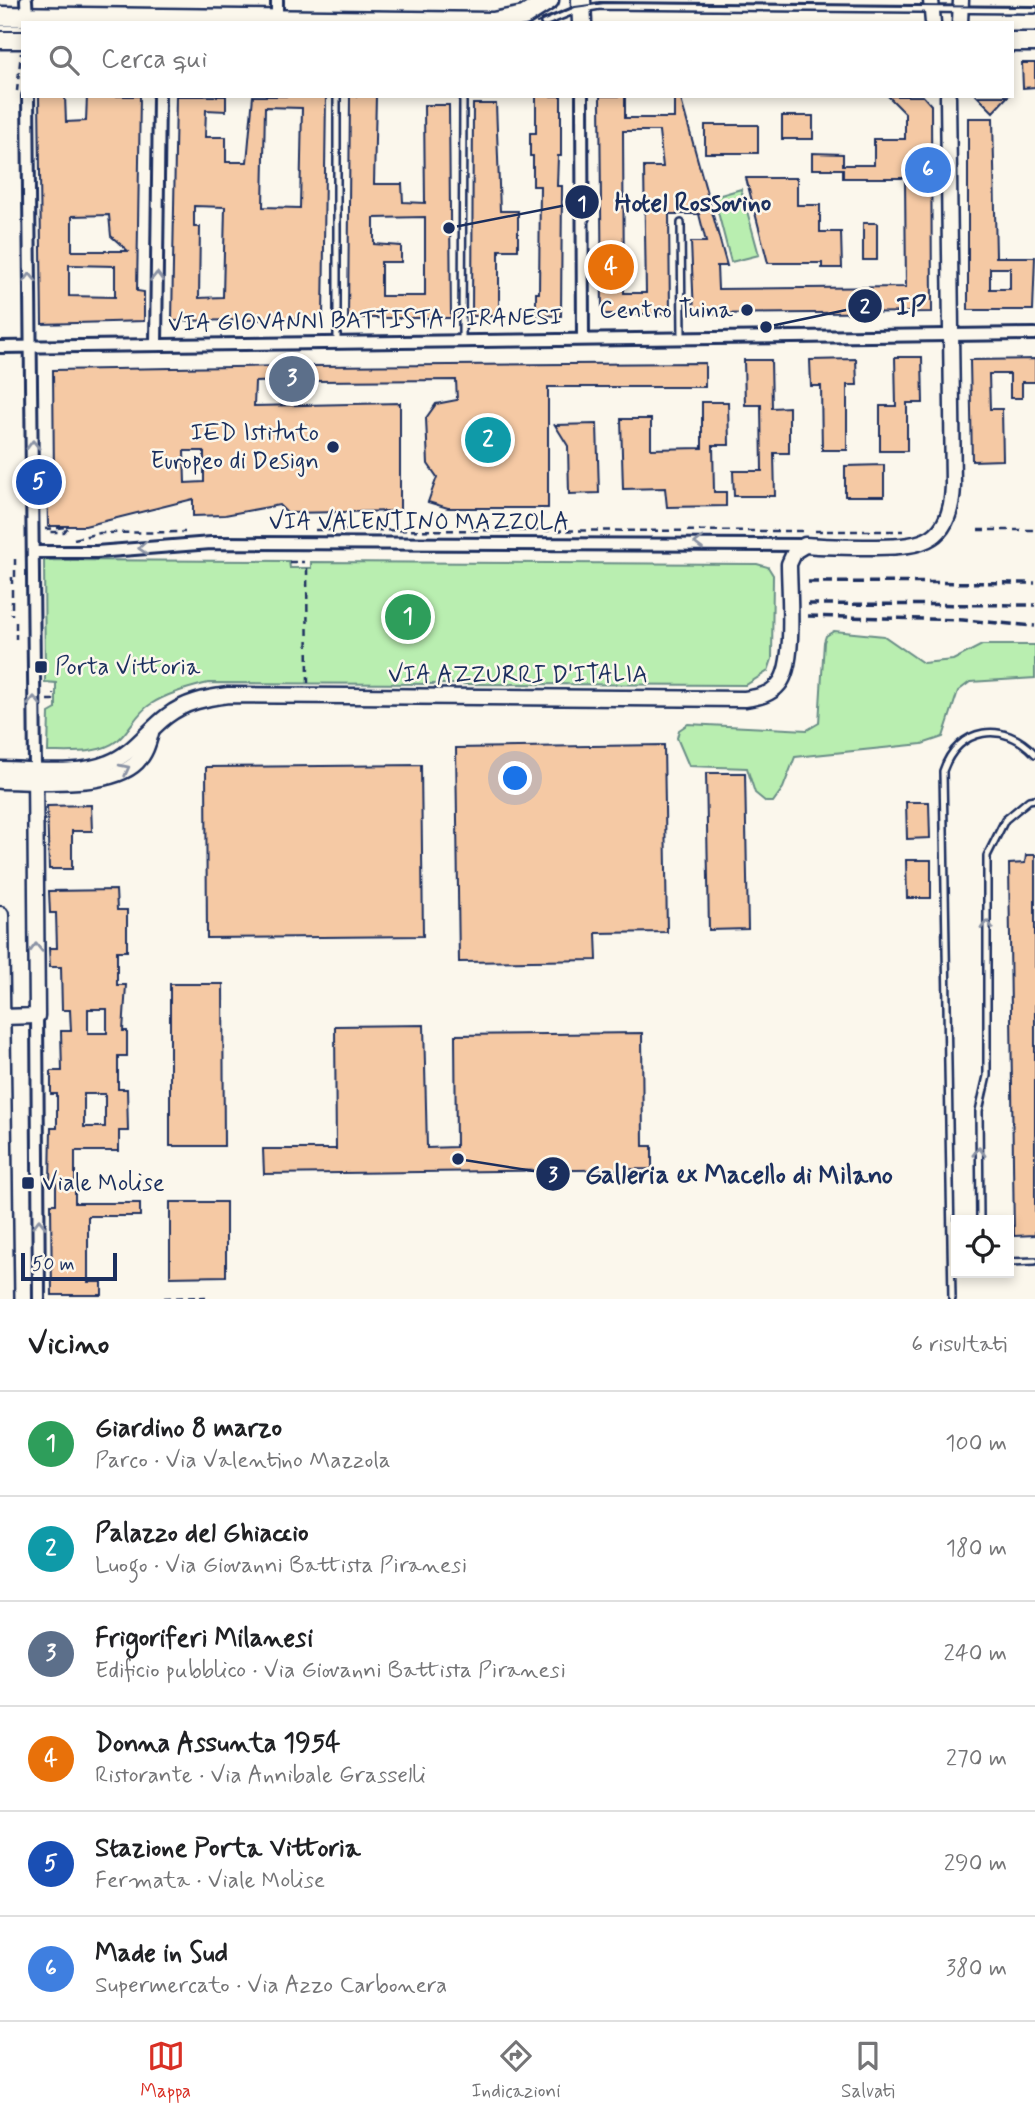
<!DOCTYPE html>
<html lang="it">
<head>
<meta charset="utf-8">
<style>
	:root { --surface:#fff; --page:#f2f2f2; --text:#202124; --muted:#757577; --line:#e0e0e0; --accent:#d93025 }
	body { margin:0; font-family:Mynerve,sans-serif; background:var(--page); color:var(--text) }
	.controls { position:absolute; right:21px; bottom:21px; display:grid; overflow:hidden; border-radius:0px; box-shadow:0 4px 10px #0003 }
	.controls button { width:63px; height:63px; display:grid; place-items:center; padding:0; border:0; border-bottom:2px solid var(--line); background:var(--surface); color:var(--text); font:35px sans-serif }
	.scale { position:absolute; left:21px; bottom:18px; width:96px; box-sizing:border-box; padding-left:7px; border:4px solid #1b2f5e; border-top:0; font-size:19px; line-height:24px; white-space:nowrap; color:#1b2f5e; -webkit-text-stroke:5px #fbf7ec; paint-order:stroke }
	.you { position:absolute; left:516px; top:779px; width:24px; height:24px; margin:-18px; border:5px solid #fff; border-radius:50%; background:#1a73e8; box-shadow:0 0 0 10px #1a73e833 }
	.badge { display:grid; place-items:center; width:46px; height:46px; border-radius:50%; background:var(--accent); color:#fff; font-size:23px; font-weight:700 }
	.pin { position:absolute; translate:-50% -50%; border:4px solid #fff; box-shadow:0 2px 7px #0006 }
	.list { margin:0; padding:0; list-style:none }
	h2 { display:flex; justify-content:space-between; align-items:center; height:91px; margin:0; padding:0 28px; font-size:30px }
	h2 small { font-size:23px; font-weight:400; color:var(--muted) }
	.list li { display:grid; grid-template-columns:46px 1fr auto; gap:21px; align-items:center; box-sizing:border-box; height:105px; padding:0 28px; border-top:2px solid var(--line) }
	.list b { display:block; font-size:26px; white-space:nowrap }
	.list p { margin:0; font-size:23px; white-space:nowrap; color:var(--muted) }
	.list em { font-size:23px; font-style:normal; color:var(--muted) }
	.icon { flex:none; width:38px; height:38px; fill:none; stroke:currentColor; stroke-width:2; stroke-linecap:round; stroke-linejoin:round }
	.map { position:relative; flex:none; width:1035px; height:1299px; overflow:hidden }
	.search { position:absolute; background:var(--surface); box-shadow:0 4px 10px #0003; left:21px; right:21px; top:21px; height:77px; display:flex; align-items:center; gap:18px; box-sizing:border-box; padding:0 24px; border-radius:0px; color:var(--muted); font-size:26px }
	.sheet { height:721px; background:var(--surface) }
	nav { display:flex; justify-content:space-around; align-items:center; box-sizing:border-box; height:98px; border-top:2px solid var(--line); background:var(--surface); font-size:19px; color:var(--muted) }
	nav a { display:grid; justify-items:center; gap:4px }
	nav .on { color:var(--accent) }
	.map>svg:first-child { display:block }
</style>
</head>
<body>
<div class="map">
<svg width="1035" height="1299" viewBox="0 0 1035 1299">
	<rect width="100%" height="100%" fill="#fbf7ec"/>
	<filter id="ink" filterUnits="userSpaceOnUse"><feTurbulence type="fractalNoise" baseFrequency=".0143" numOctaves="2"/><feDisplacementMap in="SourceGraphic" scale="14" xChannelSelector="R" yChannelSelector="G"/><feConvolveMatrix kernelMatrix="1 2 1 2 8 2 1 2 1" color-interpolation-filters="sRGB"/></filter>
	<g filter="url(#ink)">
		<!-- green -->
		<g fill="#b9eeb0" stroke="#6a8e87" stroke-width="2">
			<path d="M741,189L759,255L731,262L714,197Z"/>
			<path d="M44,560L289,561L290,568H311V562L757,564L768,567L773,575L772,659L768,671L746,685L208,683C189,688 168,693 151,704C137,712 130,730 118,740C99,755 70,752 48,752L49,713L56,709V683L45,682Z"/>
			<path d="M834,631L884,636L923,663L953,660L982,645H1035V678L970,682L958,691L943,737L922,744L795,757L783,788L773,802H766L755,793L747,768L689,766L677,738L679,730L688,724L807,730L819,723L824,642L826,636Z"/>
		</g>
		<!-- building -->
		<g fill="#f5c9a4" stroke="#1b2f5e" stroke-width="2" fill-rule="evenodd">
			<path d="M1022,63H1035V87L1023,88Z"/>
			<path d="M39,96H65L66,122L86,121L87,96H140L137,291L144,292V321L42,324ZM109,215L111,236L128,251H72V216ZM69,265L115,266V297L69,296Z"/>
			<path d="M176,96H226V111L206,110L205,137H226V162H247L253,96H326L323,319L172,321ZM265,107L302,108L300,208L263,207ZM194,206L225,207L223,297L199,298L200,227H194Z"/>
			<path d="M350,96H376L374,184H402L403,202L425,203L424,105H449L451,318H348ZM425,217V296H381V262H401V246L374,244V218Z"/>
			<path d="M536,96H561V156H558L557,186H562L561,316L536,315V293H539L540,186H533V156H530V133H536Z"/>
			<path d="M600,96H625V118H674V96H680L727,266H717L718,289L906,287L905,178H843V169H812V153L843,154V165H874V139H905V113L888,96H923L931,105L932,312L694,314L691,242H706L699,214H669L670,314H602ZM623,131H659L663,167H644L646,293H624Z"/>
			<path d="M977,96H1008L993,112Z"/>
			<path d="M473,104H496L500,211H518V250H499V316H472Z"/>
			<rect x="782" y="116" width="31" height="23"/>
			<path d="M968,118H993L996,257H1035L1033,310H968ZM990,268H1010V289H990Z"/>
			<rect x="705" y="125" width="53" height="28"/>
			<path d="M746,178H797V205H820V232H841L842,268H822V263H768Z"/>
			<rect x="863" y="223" width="14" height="37"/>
			<path d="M895,357H922L923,403H907V451H880V406H896Z"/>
			<path d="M856,359L857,385H847V450H822L821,386H811L810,360Z"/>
			<path d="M1035,359V382H1022V398H1010V374H989L990,409H1002L1003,460L972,461L970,360Z"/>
			<path d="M744,360H771L772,408L789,407V453H774L775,496H734L733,471H762L761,405H745Z"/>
			<path d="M705,363V387H548V508H448L428,502L437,477L428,464L426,418L436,404L457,400L456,380L312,381V366Z"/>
			<path d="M288,366V381L255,382L254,406L400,403V511L287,513L279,505L225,515L193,516V499L85,526H48L47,477H54L53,370ZM184,451H204V482L185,483Z"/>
			<path d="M702,402H728L729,445H713L714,492H726V506L667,507L665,488L623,489L621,419H651V449L702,448Z"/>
			<path d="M597,424L599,493L569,494L568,446L555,425Z"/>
			<path d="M884,465V496H845V466Z"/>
			<path d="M664,745L667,932L596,933L597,960L459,962L456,748Z"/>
			<path d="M421,765L423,936L207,938L206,767Z"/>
			<path d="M706,773H745L748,929L709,930Z"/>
			<path d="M906,802H929L930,838L907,839Z"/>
			<path d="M91,805L92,831H72V869H49L47,806Z"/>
			<path d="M1026,855H1035V1235L1014,1236L1009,864L1025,863Z"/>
			<path d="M906,860H931V898H907Z"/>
			<path d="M116,890L117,910H127V951H117V985H126L123,1031H127V1056H118V1089H127L128,1131H119V1151H75V1203H140V1216H88V1282H102V1295H52L51,1204H56V1183H50L51,1128H57V1094H51V1071H62L61,1031H71L70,1010H62L61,967H50L49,948H57L56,913H50L49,891ZM88,1009H107V1033H88ZM84,1094H105V1127H84Z"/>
			<path d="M170,984H223L224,1146H170Z"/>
			<path d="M424,1025L427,1148L456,1147L455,1035L642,1033L643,1146H652V1169L264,1174L263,1149H336L335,1026Z"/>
			<path d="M170,1202H226V1276L170,1277Z"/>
		</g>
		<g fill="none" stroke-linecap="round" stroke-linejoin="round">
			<!-- service casing -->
			<g stroke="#1b2f5e" stroke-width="10">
				<g id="service">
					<path d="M544,23L576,10L600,6L1035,10"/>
					<path d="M0,28H23"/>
					<path d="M337,96V342"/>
					<path d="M681,223L682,338"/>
					<path d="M462,341L463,96"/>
					<path d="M980,1220L979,1111L987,1076V856L1005,820L1029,800L1035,799"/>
					<path d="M1009,1262L1035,1261"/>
					<path d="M952,1299L943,771C958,727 1004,720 1035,754"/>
				</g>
			</g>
			<!-- minor casing -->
			<g stroke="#1b2f5e" stroke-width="16">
				<g id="minor">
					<path d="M26,0L27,20"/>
					<path d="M277,0V20"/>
					<path d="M28,96L35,769"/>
					<path d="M582,96L583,339"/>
					<path d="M156,345L159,96"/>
					<path d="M0,347L1035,334"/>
					<path d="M34,552H96L211,543L804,545"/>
					<path d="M37,1016L39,1299"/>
				</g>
			</g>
			<!-- tertiary casing -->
			<g stroke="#1b2f5e" stroke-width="19">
				<g id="tertiary">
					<path d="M931,0L933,23"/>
					<path d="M960,23L961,0"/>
					<path d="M0,769C33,769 77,776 108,763C133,754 147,731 167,716C185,702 206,698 228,695L745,699C758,697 770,695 779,684C796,665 789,591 789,564L795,551L805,545C829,547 852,547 876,547C924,547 951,541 953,486L948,96"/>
					<path d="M0,781C36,781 110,789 137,762C145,754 148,744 151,733"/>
					<path d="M1,1017L37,1016L35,769"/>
				</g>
			</g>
			<!-- secondary casing -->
			<g stroke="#1b2f5e" stroke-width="21">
				<path id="secondary" d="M0,915L5,1299"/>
			</g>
			<!-- primary casing -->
			<g stroke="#1b2f5e" stroke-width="23">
				<g id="primary">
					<path d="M581,0L582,23"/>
					<path d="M0,16L493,22L524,16L549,0"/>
					<path d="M0,39H23"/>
					<path d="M1012,42H1035"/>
				</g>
			</g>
			<!-- path -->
			<g stroke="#1b2f5e" stroke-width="2.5" stroke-dasharray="7 5" stroke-linecap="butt">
				<path d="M17,91L21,53"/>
				<path d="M45,529L68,527L64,532H50"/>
				<path d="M315,530L805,531"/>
				<path d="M978,530H1035"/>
				<path d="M815,531H903"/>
				<path d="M74,539L100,533L185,532"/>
				<path d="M289,562H304"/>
				<path d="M307,568L308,684"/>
				<path d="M12,577V615"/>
				<path d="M15,577V559"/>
				<path d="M16,622V639"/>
				<path d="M47,700H53V693"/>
				<path d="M164,1298L206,1297"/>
			</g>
			<!-- service -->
			<use href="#service" stroke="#fbf7ec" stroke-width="5"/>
			<!-- minor -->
			<use href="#minor" stroke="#fbf7ec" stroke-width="10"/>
			<!-- tertiary -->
			<use href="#tertiary" stroke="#fbf7ec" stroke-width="14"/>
			<!-- secondary -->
			<use href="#secondary" stroke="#fbf7ec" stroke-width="16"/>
			<!-- primary -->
			<use href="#primary" stroke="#fbf7ec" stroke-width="18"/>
			<!-- tram -->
			<g stroke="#1b2f5e" stroke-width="2">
				<path d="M537,23L575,7L605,3L1035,7"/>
				<path d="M0,31H23"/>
			</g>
			<!-- rail -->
			<g stroke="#1b2f5e" stroke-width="3.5" stroke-dasharray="10 5" stroke-linecap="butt">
				<path d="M808,582L1035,583"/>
				<path d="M808,604L1035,605"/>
				<path d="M808,616L963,620L1035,626"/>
			</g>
		</g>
		<!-- one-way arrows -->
		<defs><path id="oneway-chevron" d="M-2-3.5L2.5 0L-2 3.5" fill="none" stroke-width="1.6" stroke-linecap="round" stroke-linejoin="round" transform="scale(1.75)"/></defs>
		<g stroke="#8b93a5">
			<use href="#oneway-chevron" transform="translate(157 277) rotate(-89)"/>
			<use href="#oneway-chevron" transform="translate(30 278) rotate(-91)"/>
			<use href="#oneway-chevron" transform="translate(33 445) rotate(-91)"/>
			<use href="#oneway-chevron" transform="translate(699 543) rotate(180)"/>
			<use href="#oneway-chevron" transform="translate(143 548) rotate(176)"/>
			<use href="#oneway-chevron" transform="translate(34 701) rotate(-90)"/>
			<use href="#oneway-chevron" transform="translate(125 769) rotate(-27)"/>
			<use href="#oneway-chevron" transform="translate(987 925) rotate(-91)"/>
			<use href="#oneway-chevron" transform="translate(36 948) rotate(-91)"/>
			<use href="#oneway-chevron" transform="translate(979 1152) rotate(-89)"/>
			<use href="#oneway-chevron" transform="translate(39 1224) rotate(-90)"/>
		</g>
	</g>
	<!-- markers -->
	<g fill="#1b2f5e" stroke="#fbf7ec" stroke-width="2.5">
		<circle cx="747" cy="310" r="7"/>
		<circle cx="333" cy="447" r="7"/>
		<rect x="34" y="660" width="14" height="14" rx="3.5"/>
		<rect x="21" y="1176" width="14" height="14" rx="3.5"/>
	</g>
	<g text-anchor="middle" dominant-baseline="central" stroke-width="5" stroke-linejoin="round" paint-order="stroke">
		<!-- poi labels -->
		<g font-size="24" fill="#1b2f5e" stroke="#fbf7ec" text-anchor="end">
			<text x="733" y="310">Centro Tuina</text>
			<text x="319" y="433">IED Istituto<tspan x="319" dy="28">Europeo di Design</tspan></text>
			<text x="55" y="667" text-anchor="start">Porta Vittoria</text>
			<text x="42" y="1183" text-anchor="start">Viale Molise</text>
		</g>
		<!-- street labels -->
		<g font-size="24" fill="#1b2f5e" stroke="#fbf7ec">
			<text transform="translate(365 321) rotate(-1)">VIA GIOVANNI BATTISTA PIRANESI</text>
			<text x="419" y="522">VIA VALENTINO MAZZOLA</text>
			<text x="518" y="675">VIA AZZURRI D'ITALIA</text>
		</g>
	</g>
	<!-- callouts -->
	<path fill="none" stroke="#1b2f5e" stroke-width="2.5" d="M449 228L582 202M766 327L865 306M458 1159L553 1174"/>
	<g fill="#1b2f5e" stroke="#fbf7ec" stroke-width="2.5">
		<circle cx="449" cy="228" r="7"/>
		<circle cx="766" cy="327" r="7"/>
		<circle cx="458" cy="1159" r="7"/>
		<circle cx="582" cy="202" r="18"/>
		<circle cx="865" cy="306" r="18"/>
		<circle cx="553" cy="1174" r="18"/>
	</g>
	<g font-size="21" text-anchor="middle" font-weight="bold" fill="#fff">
		<text x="582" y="210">1</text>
		<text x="865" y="313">2</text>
		<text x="553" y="1181">3</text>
	</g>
	<g font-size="26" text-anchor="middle" font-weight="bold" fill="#1b2f5e" stroke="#fbf7ec" stroke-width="5" stroke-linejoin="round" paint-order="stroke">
		<text x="693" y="211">Hotel Rossovino</text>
		<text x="911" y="315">IP</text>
		<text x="739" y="1183">Galleria ex Macello di Milano</text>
	</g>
</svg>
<div class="controls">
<button><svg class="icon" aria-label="locate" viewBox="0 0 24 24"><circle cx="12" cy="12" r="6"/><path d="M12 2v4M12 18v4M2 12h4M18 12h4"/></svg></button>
</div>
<div class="scale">50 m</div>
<div class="you"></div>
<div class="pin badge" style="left:408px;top:617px;background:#2e9e5b">1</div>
<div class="pin badge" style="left:488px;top:440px;background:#0f9aa8">2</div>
<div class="pin badge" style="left:292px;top:379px;background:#5c6f8a">3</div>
<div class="pin badge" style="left:611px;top:267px;background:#e8710a">4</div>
<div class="pin badge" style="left:39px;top:482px;background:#1a4fb4">5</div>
<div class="pin badge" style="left:928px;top:170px;background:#3f7fe0">6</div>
<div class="search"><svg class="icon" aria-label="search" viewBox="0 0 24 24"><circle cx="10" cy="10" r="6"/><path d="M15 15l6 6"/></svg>Cerca qui</div>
</div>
<section class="sheet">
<h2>Vicino<small>6 risultati</small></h2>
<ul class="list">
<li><span class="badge" style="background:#2e9e5b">1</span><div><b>Giardino 8 marzo</b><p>Parco · Via Valentino Mazzola</p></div><em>100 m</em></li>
<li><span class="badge" style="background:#0f9aa8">2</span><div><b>Palazzo del Ghiaccio</b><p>Luogo · Via Giovanni Battista Piranesi</p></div><em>180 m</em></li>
<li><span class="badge" style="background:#5c6f8a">3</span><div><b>Frigoriferi Milanesi</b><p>Edificio pubblico · Via Giovanni Battista Piranesi</p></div><em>240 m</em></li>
<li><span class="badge" style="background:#e8710a">4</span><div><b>Donna Assunta 1954</b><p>Ristorante · Via Annibale Grasselli</p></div><em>270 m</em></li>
<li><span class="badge" style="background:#1a4fb4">5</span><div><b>Stazione Porta Vittoria</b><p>Fermata · Viale Molise</p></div><em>290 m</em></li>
<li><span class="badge" style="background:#3f7fe0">6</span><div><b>Made in Sud</b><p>Supermercato · Via Azzo Carbonera</p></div><em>380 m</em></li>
</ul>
</section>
<nav>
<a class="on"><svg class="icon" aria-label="map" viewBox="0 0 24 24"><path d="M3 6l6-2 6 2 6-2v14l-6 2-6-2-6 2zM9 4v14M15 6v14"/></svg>Mappa</a>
<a><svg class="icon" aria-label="directions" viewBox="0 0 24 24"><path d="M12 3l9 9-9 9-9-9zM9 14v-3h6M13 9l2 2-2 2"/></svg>Indicazioni</a>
<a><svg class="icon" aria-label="saved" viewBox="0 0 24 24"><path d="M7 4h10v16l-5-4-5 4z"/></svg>Salvati</a>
</nav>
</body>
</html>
